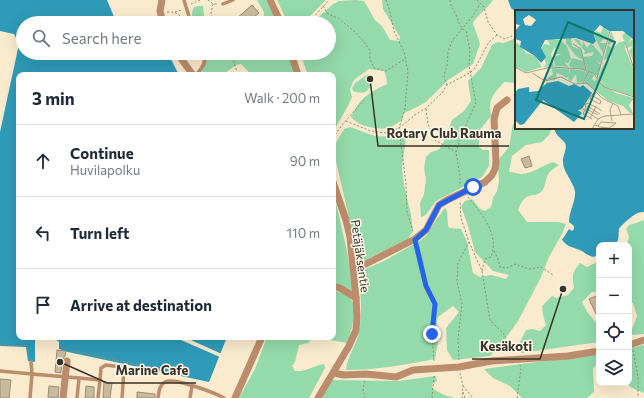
<!DOCTYPE html>
<html lang="en">
<head>
<meta charset="utf-8">
<style>
	:root { --surface:#fff; --page:#f6f6f7; --text:#1f2937; --muted:#747a83; --line:#e0e1e3 }
	body { margin:0; font-family:Commissioner,sans-serif; background:var(--page); color:var(--text) }
	.controls { position:absolute; right:12px; bottom:12px; display:grid; overflow:hidden; border-radius:8px; box-shadow:0 4px 16px #0002 }
	.controls button { width:36px; height:36px; display:grid; place-items:center; padding:0; border:0; border-bottom:1px solid var(--line); background:var(--surface); color:var(--text); font:20px sans-serif }
	.stop { position:absolute; width:12px; height:12px; margin:-9px; border:3px solid #2563eb; border-radius:50%; background:#fff }
	.stop.end { background:#2563eb; border-color:#fff; box-shadow:0 1px 4px #0008 }
	.list { margin:0; padding:0; list-style:none }
	h2 { display:flex; justify-content:space-between; align-items:center; height:52px; margin:0; padding:0 16px; font-size:17px }
	h2 small { font-size:13px; font-weight:400; color:var(--muted) }
	.list li { display:grid; grid-template-columns:26px 1fr auto; gap:12px; align-items:center; box-sizing:border-box; height:72px; padding:0 16px; border-top:1px solid var(--line) }
	.list b { display:block; font-size:15px; white-space:nowrap }
	.list p { margin:0; font-size:13px; white-space:nowrap; color:var(--muted) }
	.list em { font-size:13px; font-style:normal; color:var(--muted) }
	.icon { flex:none; width:22px; height:22px; fill:none; stroke:currentColor; stroke-width:2; stroke-linecap:round; stroke-linejoin:round }
	.map { position:relative; flex:none; width:644px; height:398px; overflow:hidden }
	.search { position:absolute; background:var(--surface); box-shadow:0 4px 16px #0002; left:16px; top:16px; width:320px; height:44px; display:flex; align-items:center; gap:10px; box-sizing:border-box; padding:0 14px; border-radius:22px; color:var(--muted); font-size:15px }
	.panel { position:absolute; background:var(--surface); box-shadow:0 4px 16px #0002; left:16px; top:72px; width:320px; height:268px; border-radius:8px }
	.map>svg:first-child { display:block }
</style>
</head>
<body>
<div class="map">
<svg width="644" height="398" viewBox="0 0 644 398">
	<rect width="100%" height="100%" fill="#faeace"/>
	<!-- green -->
	<g fill="#94daab">
		<path d="M257,0H266L278,23H263L264,12Z"/>
		<path d="M277,0H326L303,23H288Z"/>
		<path d="M356,0L364,1L375,20L382,26L390,40L399,41L400,37L383,9L382,0H493C487,9 478,14 473,23L480,44L473,64L448,80L426,102L411,110L404,113L402,120C399,122 395,125 391,127C379,131 359,127 351,117C360,98 368,93 387,84L386,76L384,71L369,69L354,80L350,89L352,97L348,106L333,132V75H308L300,53H329V23H312L333,4L339,1Z"/>
		<path d="M198,6H203L205,23H193C192,17 191,12 194,7Z"/>
		<path d="M516,38V83L504,82C493,95 488,98 491,116L479,131V147L483,150H489V166L482,177L436,201L426,215L421,217L420,203L424,194L426,180L424,168L426,157L431,152L438,150L442,146L452,120L464,111L471,101L468,81L481,68L492,45L498,42L504,43Z"/>
		<path d="M206,53H289L295,75H249L248,71L241,64L236,65L222,75H203L202,72L206,60Z"/>
		<path d="M368,74H371L368,79L371,84C368,94 362,94 353,91L352,88L355,83Z"/>
		<path d="M513,124L516,125V128H552L549,135L542,142L526,145L512,156L509,172C513,172 518,174 522,174C532,174 543,165 553,162L559,165C556,167 551,170 549,173C545,178 546,186 542,191C533,200 527,188 518,210L527,222H558L566,224L562,234L549,257L540,279L518,321L499,347L490,356L453,360L447,350L446,328L459,312L453,306L438,317L437,321L438,342L435,359C404,365 377,370 346,370C347,356 357,345 359,331C363,312 360,293 359,274L361,271L384,261L421,240L427,235L436,220L445,208L447,211L448,225L449,228L461,229L467,242L473,273L480,277L491,275L506,279L509,275L493,271L475,252L469,229L461,206L465,201L472,199L480,209L485,211L491,207L493,198L497,191L499,181L498,166L500,158L509,147Z"/>
		<path d="M350,127C374,135 378,142 404,130L406,138L402,168L404,185L411,215L413,231L408,239L357,264L353,235L333,148L344,129Z"/>
		<path d="M333,191L347,251L353,292L333,284Z"/>
		<path d="M644,220V334L630,335L637,316L633,303L629,300V245H627L629,237L626,229L629,225L636,223Z"/>
		<path d="M599,261V292H592L582,302L588,313L599,326V342L521,353L518,346L526,330L533,329L540,331L546,325L543,315L542,306L552,296L557,298L568,295L574,288C572,275 572,273 580,263L587,267Z"/>
		<path d="M333,290C339,292 349,295 352,301C357,313 351,332 347,343L313,337L308,343L299,345L295,362L292,366L295,371C306,372 313,366 324,364L325,368L309,398H239L255,369L267,337H333Z"/>
		<path d="M644,345V393L632,388L626,383H629V348Z"/>
		<path d="M599,354V360L593,369L594,392L587,398H522L510,386L493,378L484,369Z"/>
		<path d="M436,376L437,381L432,384L433,389L444,395L455,398H322L332,380L398,381Z"/>
	</g>
	<!-- water -->
	<g fill="#2f9bb8">
		<path d="M0,0H107L115,19L134,16L135,22L137,23H23V53H168L179,75H19V337H38L35,340V362L28,361L26,347L0,346V132L19,44L14,34L0,31Z"/>
		<path d="M508,0H644V212C641,212 641,212 638,213C634,214 620,226 619,229C618,234 620,240 615,244C611,247 603,245 599,245V253L594,257C589,256 586,254 582,251C574,247 568,248 562,240L569,229L572,231L574,229V226L569,222C569,211 576,201 575,191C573,181 563,172 563,162C562,156 568,149 565,143C561,137 556,137 554,128H633V11H516V12L511,8Z"/>
		<path d="M53,337H227L209,382L68,352L59,349V342Z"/>
	</g>
	<!-- pier -->
	<path fill="#faeace" d="M174,337H184L222,354L220,357Z"/>
	<!-- building -->
	<g fill="#c9ba9f" stroke="#9b8d72">
		<path d="M252,5L259,13L253,18L257,23H240L236,19Z"/>
		<path d="M529,156L532,166L525,168L521,159Z"/>
		<path d="M596,296L599,304V320L589,299Z"/>
		<path d="M57,350L66,351L65,356L62,360L61,373L55,372Z"/>
		<path d="M0,379L11,380L9,398H0Z"/>
		<path d="M104,382L112,383L110,398H103Z"/>
		<path d="M49,386L59,387L58,398L48,397Z"/>
		<path d="M86,386L94,387V398H85Z"/>
		<path d="M137,392L155,394V398H137Z"/>
	</g>
	<g fill="none" stroke-linecap="round" stroke-linejoin="round">
		<!-- path -->
		<g stroke="#958a77" stroke-width="1" stroke-dasharray="2 2" stroke-linecap="butt">
			<path d="M208,0L213,4H218"/>
			<path d="M386,0L389,8L394,31L404,52L408,71L405,109L399,128L406,184L407,212L413,231"/>
			<path d="M450,0C450,7 454,9 456,15C459,22 459,27 466,31L470,50L469,66L476,103L462,133L456,152L460,176V186"/>
			<path d="M477,0L484,7L488,22L497,35L505,39L516,34"/>
			<path d="M191,4L200,0"/>
			<path d="M213,4L211,13L215,23"/>
			<path d="M323,6L328,14L338,18L355,32L364,42L370,50V59L374,68L386,71L405,59"/>
			<path d="M167,12C173,12 177,12 181,17"/>
			<path d="M175,12L182,10"/>
			<path d="M307,23L311,20L329,0"/>
			<path d="M231,53L237,72"/>
			<path d="M447,85L444,77L445,71L447,67L448,52L452,41L472,17L480,4"/>
			<path d="M426,109L428,124L435,140L456,152"/>
			<path d="M346,121L371,131L386,133L399,128L415,115L426,108L442,93L447,85L471,72L475,68L489,42L497,35"/>
			<path d="M333,138L342,125L364,100"/>
			<path d="M468,197C481,213 500,234 491,257L485,259L482,271"/>
			<path d="M469,242L482,271L490,320L503,333L515,353"/>
			<path d="M417,246L426,286L435,304L432,334L434,361"/>
			<path d="M494,251L498,259L500,267L507,268L515,264L529,269L541,267L553,275"/>
			<path d="M0,345L27,346"/>
			<path d="M633,350L638,377V398"/>
			<path d="M73,351L186,375"/>
			<path d="M459,360L458,339L462,303L457,282L458,263L469,242L461,218L460,202"/>
			<path d="M460,373L463,386L462,398"/>
			<path d="M365,381L363,389L365,398"/>
			<path d="M463,386L473,398"/>
			<path d="M463,392L465,398"/>
			<path d="M432,398L434,376"/>
			<path d="M517,398L521,368L520,365"/>
		</g>
		<!-- service -->
		<g stroke="#bc8d6c" stroke-width="3.5">
			<path d="M184,0L191,23"/>
			<path d="M223,4L233,0"/>
			<path d="M196,75C202,69 207,62 204,53"/>
			<path d="M0,371L32,374L31,362"/>
			<path d="M30,398L32,374L79,378"/>
			<path d="M77,398L79,378L100,380L101,368L106,365L121,367L124,370L122,398"/>
			<path d="M98,398L100,380"/>
			<path d="M158,398C159,392 159,385 165,382C174,377 215,393 224,398"/>
			<path d="M190,398L192,386"/>
		</g>
		<!-- minor -->
		<g stroke="#bc8d6c" stroke-width="7">
			<path d="M162,0L160,11L163,23"/>
			<path d="M270,0L281,23"/>
			<path d="M177,53L193,75"/>
			<path d="M291,53L298,75"/>
			<path d="M354,270L415,239L426,230L439,205L447,200L485,182L492,175L495,169L496,162L494,119L497,108L507,100"/>
			<path d="M333,286L340,288L356,298"/>
			<path d="M629,345L644,340"/>
			<path d="M334,373L344,375L366,374L396,377L413,370L459,367L491,361L568,356L599,351"/>
			<path d="M63,398L67,361"/>
			<path d="M235,398L262,337"/>
			<path d="M318,398L349,346L356,330L357,317L356,298L350,237L346,220L333,182"/>
		</g>
	</g>
	<g fill="none" stroke-linecap="round" stroke-linejoin="round">
		<!-- route -->
		<path stroke="#2563eb" stroke-width="5" d="M432,334L435,304L426,286L415,240L426,230L439,205L473,187"/>
	</g>
	<g text-anchor="middle" dominant-baseline="central" stroke-width="3" stroke-linejoin="round" paint-order="stroke">
		<!-- street labels -->
		<g font-size="12" fill="#383227" stroke="#fff9ed">
			<text transform="translate(361 256) rotate(82)">Petäjäksentie</text>
		</g>
	</g>
	<!-- overview -->
	<g transform="translate(515 10)">
		<rect width="119" height="119" fill="#faeace"/>
		<path d="M88,16L94,22L92,30L88,29L85,33H91L88,44L79,25L81,21L86,23ZM96,21L100,31L93,35L98,39L104,32L110,31V39L119,60V87L91,77L83,68L88,56L97,46L89,50ZM111,22L116,28L114,32L118,29L119,31V52L114,41L118,36L112,38L107,25ZM56,28L57,36L66,40L68,50L61,46L51,33V29ZM32,29L45,30L52,36L56,49L53,53L49,52L54,57L40,56L39,47L46,44H40V37L36,44L39,56L28,57L31,54L26,39L29,34L35,35ZM59,29L64,30L67,37L68,31L72,38L76,33L85,43L87,47L85,53L80,50L86,55L83,66L72,60L68,47L77,46L79,42L69,44L70,41ZM3,33L11,43L20,46L27,57L11,62L1,57L0,34ZM57,48L69,51L70,60L55,57L54,54ZM33,58L54,59V65L52,68L43,63L41,64L42,68H33L38,64L37,59ZM55,59L65,60L74,62L68,72L62,73L61,64L56,71L53,69ZM75,62L79,65L77,69L80,72L81,69L101,83L119,88L114,95L118,103H115L108,96L94,91L69,72Z" fill="#94daab"/>
		<path d="M0,0H119V30L108,21H94L85,15L78,23L81,31L78,34L61,28L30,30L26,38L31,47L26,53L20,46L5,37L6,31L0,29V21L5,15L0,14ZM14,5L21,10L16,16L10,15L8,9ZM43,71L54,76L59,74L65,77L68,75L77,83L67,99L63,100L67,103L59,112L28,90L9,114L5,115L0,110V83L3,79L14,77V82L23,81L32,73Z" fill="#2f9bb8" fill-rule="evenodd"/>
		<path fill="none" stroke="#aca08b" stroke-width="1" d="M110,32L119,59M58,34L66,39L71,60M0,57L11,63L36,57L67,59L78,63L89,77L119,87M17,63L30,71L46,67L60,74L72,73L87,88L103,96L106,105M82,68L95,21M28,70L37,68L40,70M68,73L74,62M77,85L86,91L85,94L75,89V88L77,85L81,81M72,96L85,104M81,97L72,93L70,95L71,99L83,105M68,99L83,109M70,99L68,104L77,109M75,108L81,97L87,101M97,111L95,100L98,93M79,115L83,116L84,117L94,118L101,113L86,112L83,116M77,119L83,109L89,106L119,104"/>
		<path fill="#0f766e" fill-opacity="0.15" stroke="#0f766e" stroke-width="2" d="M53,12L100,32L69,109L21,90Z"/>
		<rect width="119" height="119" fill="none" stroke="#383227" stroke-width="2"/>
	</g>
	<!-- callouts -->
	<path fill="none" stroke="#383227" stroke-width="1.5" d="M370 79L378 146H509M563 289L540 359H472M60 362L107 383H196"/>
	<g fill="#383227" stroke="#fff9ed" stroke-width="1.5">
		<circle cx="370" cy="79" r="4"/>
		<circle cx="563" cy="289" r="4"/>
		<circle cx="60" cy="362" r="4"/>
	</g>
	<g font-size="13" text-anchor="middle" font-weight="bold" fill="#383227" stroke="#fff9ed" stroke-width="3" stroke-linejoin="round" paint-order="stroke">
		<text x="444" y="138">Rotary Club Rauma</text>
		<text x="506" y="351">Kesäkoti</text>
		<text x="152" y="375">Marine Cafe</text>
	</g>
</svg>
<div class="controls">
<button>+</button>
<button>−</button>
<button><svg class="icon" aria-label="locate" viewBox="0 0 24 24"><circle cx="12" cy="12" r="6"/><path d="M12 2v4M12 18v4M2 12h4M18 12h4"/></svg></button>
<button><svg class="icon" aria-label="layers" viewBox="0 0 24 24"><path d="M12 4l9 5-9 5-9-5zM3 14l9 5 9-5"/></svg></button>
</div>
<div class="stop" style="left:473px;top:187px"></div>
<div class="stop end" style="left:432px;top:334px"></div>
<div class="search"><svg class="icon" aria-label="search" viewBox="0 0 24 24"><circle cx="10" cy="10" r="6"/><path d="M15 15l6 6"/></svg>Search here</div>
<section class="panel">
<h2>3 min<small>Walk · 200 m</small></h2>
<ul class="list">
<li><svg class="icon" aria-label="ahead" viewBox="0 0 24 24"><path d="M12 20V5M6 11l6-6 6 6"/></svg><div><b>Continue</b><p>Huvilapolku</p></div><em>90 m</em></li>
<li><svg class="icon" aria-label="left" viewBox="0 0 24 24"><path d="M17 20v-9H6M10 6l-5 5 5 5"/></svg><div><b>Turn left</b></div><em>110 m</em></li>
<li><svg class="icon" aria-label="arrive" viewBox="0 0 24 24"><path d="M6 21V4h12l-3 4 3 4H6"/></svg><div><b>Arrive at destination</b></div></li>
</ul>
</section>
</div>
</body>
</html>
